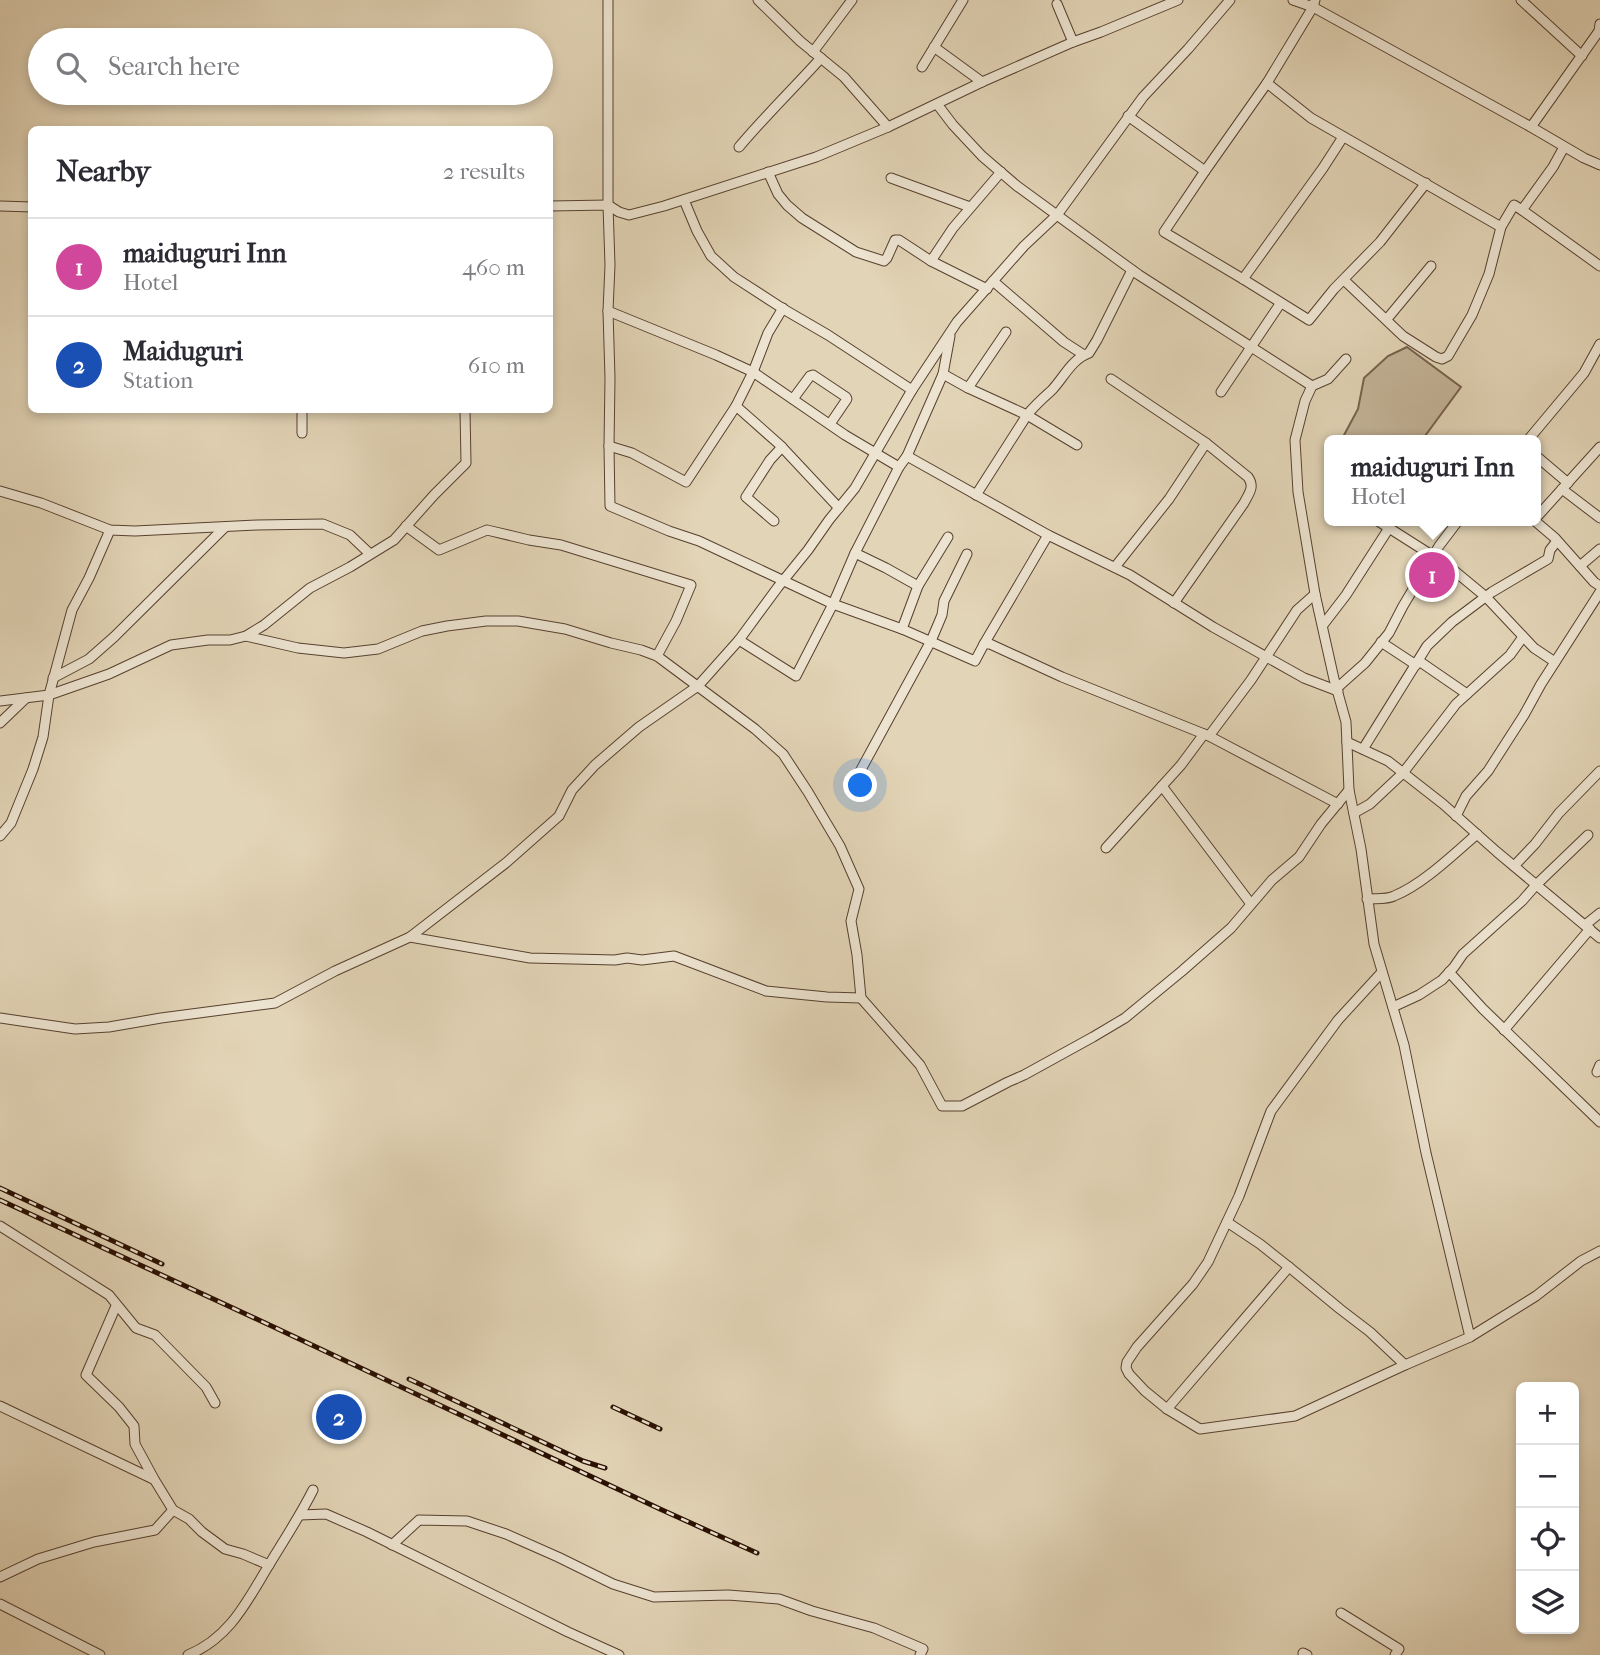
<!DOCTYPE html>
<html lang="en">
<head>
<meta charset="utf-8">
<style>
	:root { --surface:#fff; --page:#f7f7f7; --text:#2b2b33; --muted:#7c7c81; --line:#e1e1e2; --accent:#db2777 }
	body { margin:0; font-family:"IM FELL French Canon",serif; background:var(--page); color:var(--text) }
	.controls { position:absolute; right:21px; bottom:21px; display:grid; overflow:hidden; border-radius:10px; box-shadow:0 4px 10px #0003 }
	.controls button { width:63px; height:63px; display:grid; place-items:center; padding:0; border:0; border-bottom:2px solid var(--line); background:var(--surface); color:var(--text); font:35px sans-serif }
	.you { position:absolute; left:861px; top:786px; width:24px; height:24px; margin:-18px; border:5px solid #fff; border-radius:50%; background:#1a73e8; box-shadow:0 0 0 10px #1a73e833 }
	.badge { display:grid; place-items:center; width:46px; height:46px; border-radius:50%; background:var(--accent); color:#fff; font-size:23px; font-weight:700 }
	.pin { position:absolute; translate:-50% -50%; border:4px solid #fff; box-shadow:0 2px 7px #0006 }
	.popup { position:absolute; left:1324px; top:435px; width:217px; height:91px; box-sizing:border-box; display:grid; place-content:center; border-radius:10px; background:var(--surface); filter:drop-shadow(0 2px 5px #0005); font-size:23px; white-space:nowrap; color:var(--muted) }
	.popup b { font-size:26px; color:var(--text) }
	.popup::after { content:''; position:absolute; left:50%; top:100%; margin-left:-14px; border:14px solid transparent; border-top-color:var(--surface) }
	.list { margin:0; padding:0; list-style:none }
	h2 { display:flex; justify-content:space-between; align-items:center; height:91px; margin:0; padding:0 28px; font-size:30px }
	h2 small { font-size:23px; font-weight:400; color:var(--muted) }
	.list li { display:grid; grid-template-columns:46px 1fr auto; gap:21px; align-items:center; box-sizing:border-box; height:98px; padding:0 28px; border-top:2px solid var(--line) }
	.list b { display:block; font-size:26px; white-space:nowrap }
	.list p { margin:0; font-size:23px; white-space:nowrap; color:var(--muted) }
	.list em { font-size:23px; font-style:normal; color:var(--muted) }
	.icon { flex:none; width:38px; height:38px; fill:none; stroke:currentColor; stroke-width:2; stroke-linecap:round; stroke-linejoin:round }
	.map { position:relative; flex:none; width:1600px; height:1655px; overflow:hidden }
	.search { position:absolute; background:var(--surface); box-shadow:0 4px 10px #0003; left:28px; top:28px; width:525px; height:77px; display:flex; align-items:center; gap:18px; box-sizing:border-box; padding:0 24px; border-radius:38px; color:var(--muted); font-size:26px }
	.panel { position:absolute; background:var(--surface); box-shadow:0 4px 10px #0003; left:28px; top:126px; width:525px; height:287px; border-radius:10px }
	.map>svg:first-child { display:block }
</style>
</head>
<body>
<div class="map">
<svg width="1600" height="1655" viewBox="0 0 1600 1655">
	<rect width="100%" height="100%" fill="#e2d4b6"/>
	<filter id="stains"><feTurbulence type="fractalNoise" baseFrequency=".00286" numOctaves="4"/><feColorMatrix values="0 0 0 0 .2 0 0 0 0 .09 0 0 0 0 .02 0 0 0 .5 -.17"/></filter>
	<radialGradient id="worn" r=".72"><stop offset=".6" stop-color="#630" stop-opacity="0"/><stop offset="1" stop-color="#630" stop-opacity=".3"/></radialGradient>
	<!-- green -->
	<path fill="#c3b397" stroke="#76614c" stroke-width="2" d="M1407,347L1461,387L1422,440H1345L1343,437L1358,409L1364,378L1388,356Z"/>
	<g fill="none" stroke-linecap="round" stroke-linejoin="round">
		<!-- street casing -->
		<g stroke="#57402e" stroke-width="11">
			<g id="street">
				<path d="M608,0V205L610,265L608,311L610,378L609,446L610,506L669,531L699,541L833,604L902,629"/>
				<path d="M758,0L800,41L844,77L888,127"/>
				<path d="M1293,0L1313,7L1531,127L1584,158L1600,165"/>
				<path d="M1315,0L1313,7L1267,83L1311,118L1501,227"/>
				<path d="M1521,0L1582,56"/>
				<path d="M1057,4L1073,42"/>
				<path d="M934,47L982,82"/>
				<path d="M813,52L852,0"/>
				<path d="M922,67L963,0"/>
				<path d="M1267,83L1205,171L1164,232L1243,279L1309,320L1334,289L1380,242L1426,183"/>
				<path d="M937,104L953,125L982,156L1017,186L1139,275L1312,386"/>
				<path d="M1128,116L1205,171"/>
				<path d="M1531,127L1599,31L1600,24"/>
				<path d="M739,147C765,116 794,88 821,58"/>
				<path d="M768,172L778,194L787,205L802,218L856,252L884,261L887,258L895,240H899L931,261L987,289"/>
				<path d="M891,178L970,207"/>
				<path d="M684,200L697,231L711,256L734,277L785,310L828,335L912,390"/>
				<path d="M0,206L32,207"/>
				<path d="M550,206L608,205L619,212L629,215L664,206L816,157L888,127L982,82L1073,42L1101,32L1178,0"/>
				<path d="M1522,210L1600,266"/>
				<path d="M931,261L953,228L1001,172"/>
				<path d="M1243,279L1323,168L1343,137"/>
				<path d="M1344,280L1403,336L1436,357L1442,359L1448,356L1472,315L1489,274L1501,227L1514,205L1522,210L1553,167L1564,147"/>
				<path d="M993,281L1064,342L1084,355"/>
				<path d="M608,311L716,355L753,372L845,435L899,467"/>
				<path d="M1387,319L1431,266"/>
				<path d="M1346,359L1328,379L1312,386L1305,401L1295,440L1298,492L1315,594L1334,679L1346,722L1349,790L1361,849L1374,944L1404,1045L1426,1153L1470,1337"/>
				<path d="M943,374L968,388L1027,415C1035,405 1043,398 1052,390C1064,377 1072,359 1089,353L1097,340L1132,270"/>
				<path d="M1111,379L1206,443L1248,477C1255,487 1249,493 1244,503L1174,603"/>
				<path d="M968,388L1006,332"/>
				<path d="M1221,392L1280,304"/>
				<path d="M793,399L810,376L813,375L846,397L847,399L830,424"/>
				<path d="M736,406L780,445L839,508"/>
				<path d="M302,410V433"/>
				<path d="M1528,440L1584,373L1600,344"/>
				<path d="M609,446L632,453L686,482L736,406L753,372L768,333L783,308"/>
				<path d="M1535,455L1568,483"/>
				<path d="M907,456L1048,535L1130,575L1213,627L1304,678L1338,691"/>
				<path d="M1562,489L1600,518"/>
				<path d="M0,491L41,503L110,530L135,531L257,525L323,524L350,535L370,554"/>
				<path d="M976,495L1027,415L1077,445"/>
				<path d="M1535,519L1600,447"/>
				<path d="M774,521L746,497L770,460L782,447"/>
				<path d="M1378,521L1433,556"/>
				<path d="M1535,521L1555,538L1594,582L1600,586"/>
				<path d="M406,526L439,550L487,530L529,540L561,545L691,585L676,621L657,656"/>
				<path d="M855,553L886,568L918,586L902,629L975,661L984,644H990L1062,677L1209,736L1338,804"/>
				<path d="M1434,554L1486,597L1534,648L1555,662"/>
				<path d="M1580,566L1600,549"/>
				<path d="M1115,567L1169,499L1206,443"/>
				<path d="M918,586L948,537"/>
				<path d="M1323,625L1346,595L1389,528"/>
				<path d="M246,636L298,648L344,653L378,649L422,631L447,626L486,621H518L565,629L611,643L641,650L657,656L755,729L783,754L808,792L840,846L859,889L851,921L857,955L861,998L920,1065L942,1106H962L1008,1082L1024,1075L1093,1037L1125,1018L1182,971L1231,928L1272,880L1299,857L1321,824L1349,790"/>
				<path d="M739,640L796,676L833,604L855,553L899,467L907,456L943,374L950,336"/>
				<path d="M1381,642L1416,665"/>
				<path d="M984,644L1048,535"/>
				<path d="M1419,661L1467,694"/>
				<path d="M53,678L89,659L114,637L225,527"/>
				<path d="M1337,688L1365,663L1389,633L1403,606L1439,546L1458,521"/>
				<path d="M0,701L49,695L109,674L171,645L208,640H230L246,636L264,625L310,588L350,567L394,540L434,495L466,463L465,410"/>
				<path d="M0,723L26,698"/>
				<path d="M1209,736L1251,680L1297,610L1315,594"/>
				<path d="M1347,742L1388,761L1443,804L1497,852L1600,938"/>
				<path d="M1363,749L1427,646L1452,622L1492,592L1548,559L1550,550L1557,541"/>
				<path d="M857,777L931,641L942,615L944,601L967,554"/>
				<path d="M1162,786L1251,904"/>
				<path d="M1354,813L1370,804L1403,773L1456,704L1510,655L1523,637"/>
				<path d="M1456,816L1466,796L1488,771L1524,715L1541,684L1600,592"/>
				<path d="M0,836L11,823L33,769L43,737L49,695L72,610L89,578L110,530"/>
				<path d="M1106,848L1181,765L1204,734"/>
				<path d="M1514,866L1535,844L1559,813L1600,771"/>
				<path d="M1367,899C1375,898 1386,900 1394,896C1422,885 1454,854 1477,834"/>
				<path d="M1585,925L1600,913"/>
				<path d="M410,937L530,958L615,960L627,958L642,960L674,956L766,991L827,997L861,998"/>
				<path d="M1382,972L1338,1020L1271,1111L1239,1196L1208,1262L1193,1284L1137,1347L1127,1362L1126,1368L1129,1374L1145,1391L1167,1409L1200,1429L1295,1416L1405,1365L1470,1337L1536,1296L1581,1261L1600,1251"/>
				<path d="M1449,972L1483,1009L1600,1122"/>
				<path d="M1393,1007L1419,995L1442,980L1454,967L1463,954L1522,901L1536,885L1588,835"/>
				<path d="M0,1018L75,1029L109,1027L161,1018L275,1003L335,971L410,937L507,862L559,816L572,790L595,765L639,727L698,686L739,640L778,587L808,550L829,520L855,488L912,390L957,322L1024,246L1057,215L1143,97L1188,49L1230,0"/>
				<path d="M1504,1030L1590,929"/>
				<path d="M1597,1072L1600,1065"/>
				<path d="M1227,1222L1260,1244L1289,1267L1340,1309L1370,1332L1405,1365"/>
				<path d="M0,1226L109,1295L136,1328L155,1335L206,1387L215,1403"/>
				<path d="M116,1306L86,1375L119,1407L134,1426L135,1444L154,1479L173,1510L189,1519L202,1532L225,1549L243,1554L269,1565"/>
				<path d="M0,1406L153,1479"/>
				<path d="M1167,1409L1289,1267"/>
				<path d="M300,1515L326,1514L367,1532L568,1632L619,1655"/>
				<path d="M392,1545L419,1520L467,1521L506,1534L558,1557L613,1584L654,1597L728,1595L779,1599L812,1611L874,1628L923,1649L920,1655"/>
				<path d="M0,1577L38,1559L94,1542L155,1530L173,1510"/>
				<path d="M0,1604L100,1655"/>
				<path d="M1341,1613L1399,1649L1395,1655"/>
				<path d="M1303,1653L1307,1655"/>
				<path d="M188,1655C230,1638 247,1601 269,1565C284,1540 300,1516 313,1490"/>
			</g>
		</g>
		<!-- street -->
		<use href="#street" stroke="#ece3d0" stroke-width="9"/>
		<!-- rail casing -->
		<g stroke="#290f00" stroke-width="5">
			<g id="rail">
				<path d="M0,1188L162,1264"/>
				<path d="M0,1200L278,1329L660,1509L757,1553"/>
				<path d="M409,1379L583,1461L605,1468"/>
				<path d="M613,1407L660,1429"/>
			</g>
		</g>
		<!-- rail -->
		<use href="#rail" stroke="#ece3d0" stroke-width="2.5" stroke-dasharray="8" stroke-linecap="butt"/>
	</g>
	<rect width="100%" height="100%" filter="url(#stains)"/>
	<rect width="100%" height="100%" fill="url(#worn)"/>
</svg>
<div class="controls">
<button>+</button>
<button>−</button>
<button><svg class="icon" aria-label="locate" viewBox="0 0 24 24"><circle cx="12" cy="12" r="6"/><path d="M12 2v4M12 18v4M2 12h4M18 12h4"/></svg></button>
<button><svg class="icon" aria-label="layers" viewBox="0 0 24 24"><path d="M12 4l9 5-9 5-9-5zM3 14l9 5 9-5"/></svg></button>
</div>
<div class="you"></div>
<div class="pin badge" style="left:1432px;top:575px;background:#d1479c">1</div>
<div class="popup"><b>maiduguri Inn</b>Hotel</div>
<div class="pin badge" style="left:339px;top:1417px;background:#1a4fb4">2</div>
<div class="search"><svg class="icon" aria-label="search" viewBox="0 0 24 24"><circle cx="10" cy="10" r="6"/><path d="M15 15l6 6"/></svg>Search here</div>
<section class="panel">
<h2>Nearby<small>2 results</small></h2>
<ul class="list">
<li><span class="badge" style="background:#d1479c">1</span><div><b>maiduguri Inn</b><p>Hotel</p></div><em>460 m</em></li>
<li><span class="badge" style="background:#1a4fb4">2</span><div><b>Maiduguri</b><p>Station</p></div><em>610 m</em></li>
</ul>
</section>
</div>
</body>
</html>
